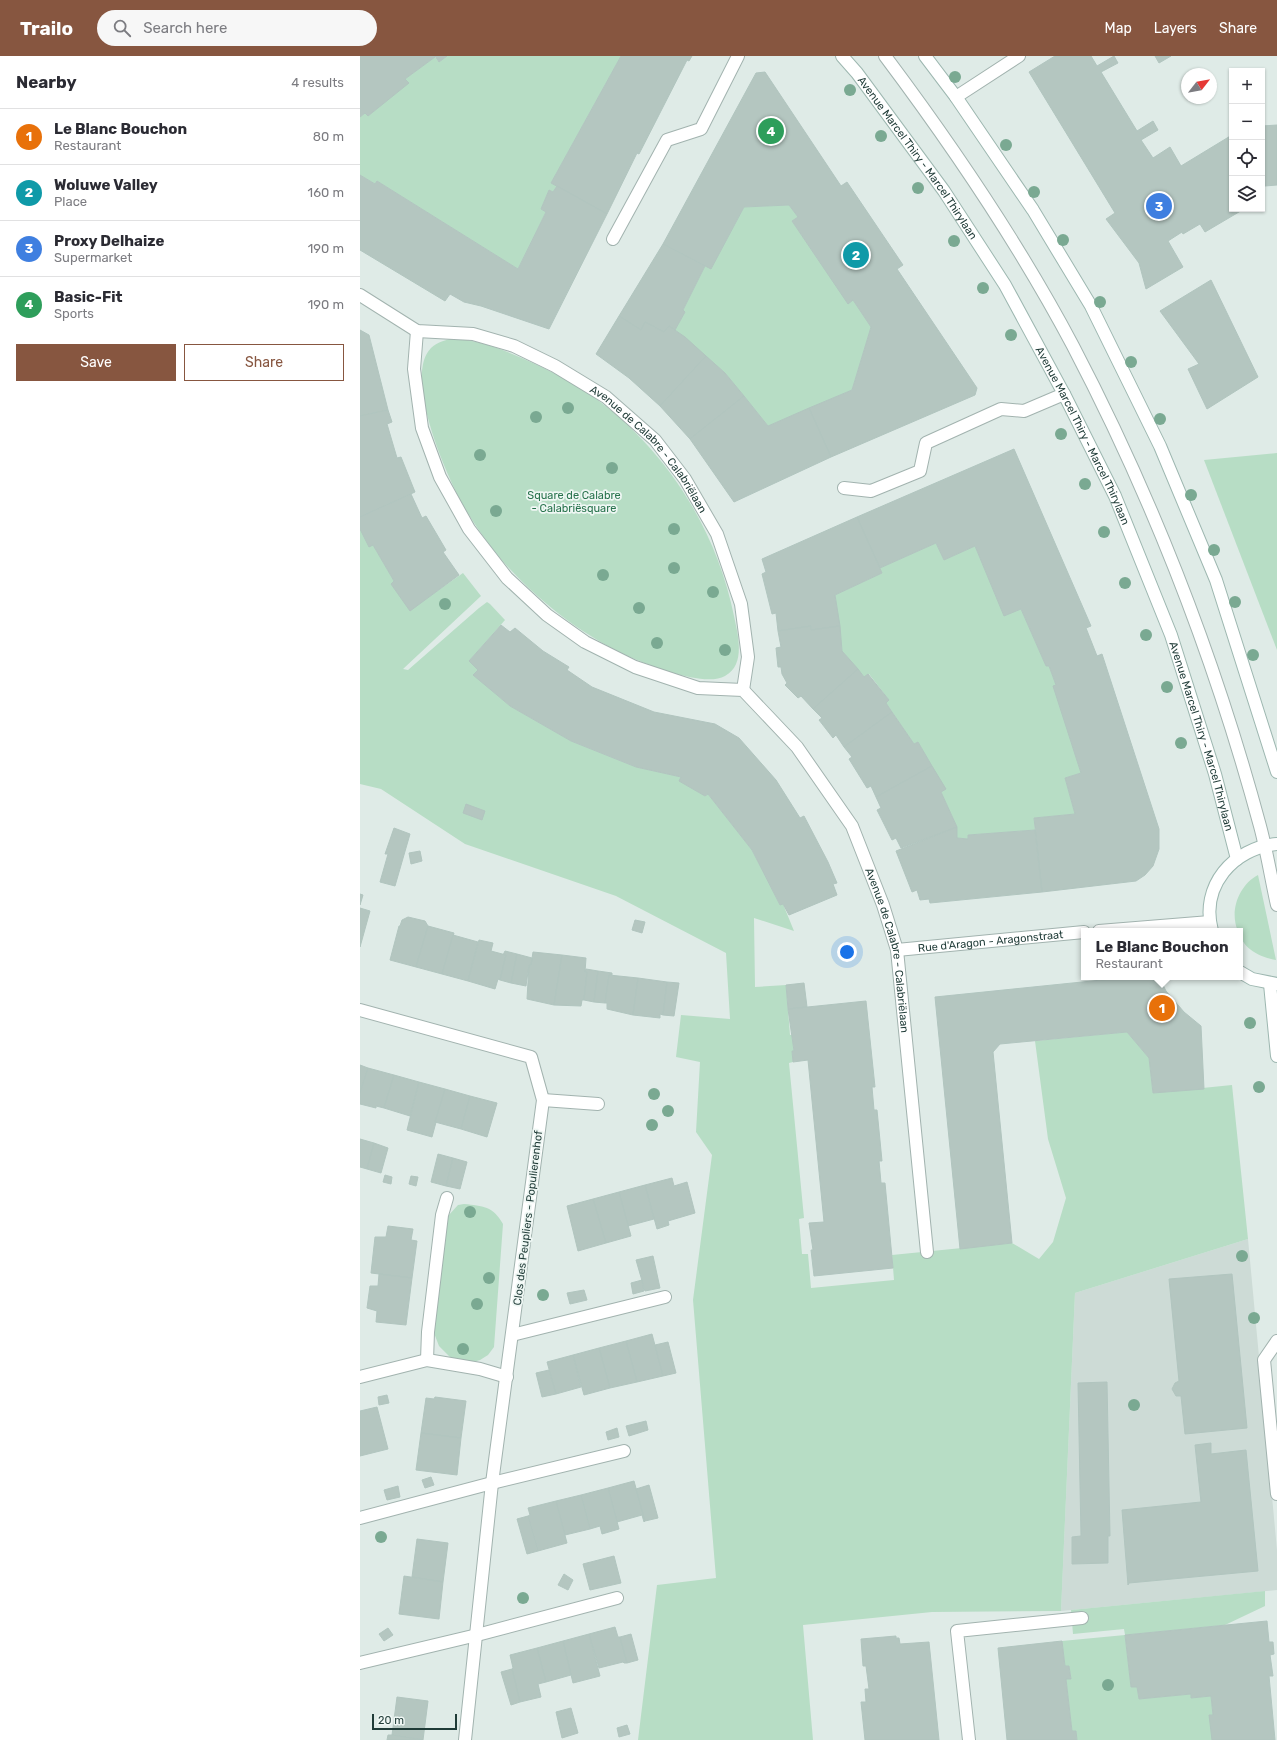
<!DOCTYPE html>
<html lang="en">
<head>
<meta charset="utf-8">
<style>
	:root { --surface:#fff; --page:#f7f7f7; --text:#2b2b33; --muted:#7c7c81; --line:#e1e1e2; --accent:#875640 }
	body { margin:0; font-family:Rubik,sans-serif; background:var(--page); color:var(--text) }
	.controls { position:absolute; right:12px; top:12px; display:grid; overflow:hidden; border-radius:0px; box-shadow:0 1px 3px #0004 }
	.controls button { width:36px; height:36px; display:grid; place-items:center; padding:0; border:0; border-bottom:1px solid var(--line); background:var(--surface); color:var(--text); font:20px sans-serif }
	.compass { position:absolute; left:821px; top:12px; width:36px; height:36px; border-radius:50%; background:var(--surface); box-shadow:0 1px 3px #0004; rotate:59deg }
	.scale { position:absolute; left:12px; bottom:10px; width:85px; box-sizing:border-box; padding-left:4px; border:2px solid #1f3b37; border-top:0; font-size:11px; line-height:14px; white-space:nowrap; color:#1f3b37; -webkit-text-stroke:3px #eff7f4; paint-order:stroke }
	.you { position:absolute; left:487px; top:896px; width:14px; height:14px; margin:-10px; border:3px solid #fff; border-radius:50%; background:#1a73e8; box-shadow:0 0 0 6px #1a73e833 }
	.badge { display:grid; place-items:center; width:26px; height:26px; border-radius:50%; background:var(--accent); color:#fff; font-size:13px; font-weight:700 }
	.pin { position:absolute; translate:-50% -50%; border:2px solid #fff; box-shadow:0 1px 4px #0006 }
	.popup { position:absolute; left:721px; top:872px; width:162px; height:52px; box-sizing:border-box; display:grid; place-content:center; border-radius:0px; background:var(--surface); filter:drop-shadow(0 1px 3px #0005); font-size:13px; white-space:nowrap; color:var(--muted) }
	.popup b { font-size:15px; color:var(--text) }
	.popup::after { content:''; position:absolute; left:50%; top:100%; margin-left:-8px; border:8px solid transparent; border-top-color:var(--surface) }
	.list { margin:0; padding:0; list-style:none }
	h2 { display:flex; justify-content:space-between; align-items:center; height:52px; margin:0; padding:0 16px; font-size:17px }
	h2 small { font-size:13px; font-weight:400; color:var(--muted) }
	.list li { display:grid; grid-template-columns:26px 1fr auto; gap:12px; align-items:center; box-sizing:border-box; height:56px; padding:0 16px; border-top:1px solid var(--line) }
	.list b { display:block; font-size:15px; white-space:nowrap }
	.list p { margin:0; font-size:13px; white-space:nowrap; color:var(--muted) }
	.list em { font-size:13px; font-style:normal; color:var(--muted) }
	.actions { display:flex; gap:8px; padding:12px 16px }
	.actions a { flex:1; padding:9px 0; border:1px solid var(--accent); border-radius:0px; text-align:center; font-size:14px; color:var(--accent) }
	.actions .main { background:var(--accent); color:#fff }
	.icon { flex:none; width:22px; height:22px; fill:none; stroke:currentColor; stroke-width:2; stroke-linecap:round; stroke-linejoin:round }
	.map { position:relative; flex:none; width:917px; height:1684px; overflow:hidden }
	header { display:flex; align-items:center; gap:24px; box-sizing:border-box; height:56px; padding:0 20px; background:var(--accent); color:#fff }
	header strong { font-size:19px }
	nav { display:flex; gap:22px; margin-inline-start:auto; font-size:14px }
	.search { width:280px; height:36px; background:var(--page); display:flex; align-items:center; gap:10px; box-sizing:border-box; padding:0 14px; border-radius:22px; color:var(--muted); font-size:15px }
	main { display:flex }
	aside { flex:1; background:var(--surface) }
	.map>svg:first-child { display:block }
</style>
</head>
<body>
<header>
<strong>Trailo</strong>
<div class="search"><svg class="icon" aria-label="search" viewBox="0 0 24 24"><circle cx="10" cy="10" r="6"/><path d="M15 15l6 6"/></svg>Search here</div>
<nav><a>Map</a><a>Layers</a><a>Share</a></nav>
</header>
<main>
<aside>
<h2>Nearby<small>4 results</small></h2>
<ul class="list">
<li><span class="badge" style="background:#e8710a">1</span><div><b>Le Blanc Bouchon</b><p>Restaurant</p></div><em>80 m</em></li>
<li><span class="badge" style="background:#0f9aa8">2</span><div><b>Woluwe Valley</b><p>Place</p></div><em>160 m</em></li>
<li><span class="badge" style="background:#3f7fe0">3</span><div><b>Proxy Delhaize</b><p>Supermarket</p></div><em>190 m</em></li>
<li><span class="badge" style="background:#2e9e5b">4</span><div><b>Basic-Fit</b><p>Sports</p></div><em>190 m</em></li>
</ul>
<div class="actions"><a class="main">Save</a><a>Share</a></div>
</aside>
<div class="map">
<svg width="917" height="1684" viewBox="0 0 917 1684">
	<rect width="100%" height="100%" fill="#dfebe7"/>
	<!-- built -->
	<path fill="#cddbd6" d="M888,1183L917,1494V1534L701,1555L715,1237Z"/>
	<!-- green -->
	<g fill="#b7ddc5">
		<path d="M87,0H261L191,127L197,130L193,136L189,134L181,153L186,156L158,213L17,125L15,128L0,119V61L5,57L8,60L48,27L45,23L75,1L79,6Z"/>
		<path d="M429,149L438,161L432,165L488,247L493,244L511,271L492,334L408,370L365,317L315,274L325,256L323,254L345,210L351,212L384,151Z"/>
		<path d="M94,282C122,285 150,296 175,308C189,315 203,321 216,329C298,381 355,466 374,560C378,579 386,609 365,620C346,631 297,612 277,604C227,583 184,550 147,510C131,492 115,470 103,449C86,419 43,320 71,292C77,286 86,284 94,282Z"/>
		<path d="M917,397V594L844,404Z"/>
		<path d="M0,473L13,489L34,525L31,528L50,554L103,517L121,540L43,613L48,614L119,552L127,546L130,548L145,564L109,605L118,614L114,619L150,650L211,685L276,711L321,721L320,725L345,740L348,738L392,794L420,849L423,848L434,875L394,862L395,931L426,929L430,979H432L434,995H432L433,1006L429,1007L444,1162L439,1163L442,1198H448L451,1232L534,1224L532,1199L652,1187L679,1203L693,1186L706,1142L688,1083L675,985L767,976L789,1002L793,1037L872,1029L888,1183L715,1237L701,1555L572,1556L443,1569L453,1684H278L297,1529L356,1522L333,1244L352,1099L336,1076L340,1006L316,1001L321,959L370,963L366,897L256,840L105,788L21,733L0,728Z"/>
		<path d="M576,487L584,504L615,490L644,559L661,553L686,610H689L696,629L694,630L721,717L705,722L715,758L674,762L675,774L608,779V783L597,782V771L581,736L585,733L558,686L554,688L526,647L529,644L509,618L504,621L482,595L475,539L522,517L520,512Z"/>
		<path d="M898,819L916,904C902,902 880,892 880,875H878C869,855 879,829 898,819Z"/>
		<path d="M104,1148C123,1150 133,1150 143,1168L134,1291L128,1299L120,1304L110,1307L91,1302L79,1290L74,1277L78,1225L88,1160L98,1149Z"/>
		<path d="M905,1535V1550L865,1569L765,1579L771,1631H777L779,1643L831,1638V1642L851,1640L853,1659L852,1684H717L716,1675H712L706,1623L711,1622L709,1610H705L702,1585L765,1579L764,1573L713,1578L711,1554Z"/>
	</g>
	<!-- building -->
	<g fill="#b4c6c0" stroke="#b1c5bf">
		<path d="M0,0H75V1L45,23L49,27L8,60L5,57L0,61Z"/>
		<path d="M75,0H87L79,6Z"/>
		<path d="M261,0H332L329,5L327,4L279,98L277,97L247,158L191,127Z"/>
		<path d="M695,0H731L737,10L754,0L758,7L741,16L777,75L793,65L798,74L781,84L793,102L810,91L821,110L872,79V153H884L845,176L840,168L823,178L822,176L808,185L823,211L786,233L779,207L746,163L755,157L669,16Z"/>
		<path d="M795,0H811L799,7Z"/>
		<path d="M405,16L481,130L487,126L543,209L537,213L617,332L615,339L471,401L449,352L492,334L511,271L493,244L488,248L432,165L438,161L429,149L384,151L351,213L303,188L396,17Z"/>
		<path d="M917,69V129L905,130L902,70Z"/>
		<path d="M0,119L15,128L17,125L158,213L186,156L181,153L189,134L193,136L197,130L247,158L189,273L121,250L104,246L90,238L85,245L0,194Z"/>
		<path d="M303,188L345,210L323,254L325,256L315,274L309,270L304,276L285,266L281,274L259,260Z"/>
		<path d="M851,224L898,321L847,353L828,313L839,308L800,255Z"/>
		<path d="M259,260L281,274L285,266L304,276L309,270L325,281L346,300L300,350L269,322L236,298Z"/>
		<path d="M0,274L9,279L28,354L0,360Z"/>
		<path d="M346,300L365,317L384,340L330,383L300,350Z"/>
		<path d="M384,340L408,370L449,352L471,401L374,446L330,383Z"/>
		<path d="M28,354L32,366L27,368L37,402L41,401L55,436L0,461V360Z"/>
		<path d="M654,393L731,570L726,572L737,600L742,598L799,773V793L793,810L785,819L776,825L682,836L674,762L715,758L705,722L721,717L693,630L696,629L689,610H686L661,553L644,560L615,490L584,504L576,487L520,512L497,461Z"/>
		<path d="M51,438L62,462L66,460L86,494L83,496L99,519L50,555L31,528L34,525L13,489L9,491L0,473V461Z"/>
		<path d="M497,461L522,517L475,539L480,570L451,574V570L418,575L416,557L412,558L402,518L406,516L402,503Z"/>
		<path d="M141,569L150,576L155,572L183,595L209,611L207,614L232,631L294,656L355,668L379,682L416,724L440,762L444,760L468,806L477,827L473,828L477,839L429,859L423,848L420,849L392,794L348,738L345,740L319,725L321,721L276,711L211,685L150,650L137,639L113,619L118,614L109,605Z"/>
		<path d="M451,570V574L480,570L482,595L498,613L453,653L441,640L438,642L425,629L427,627L422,618L421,611H418L416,592L421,591L418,575Z"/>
		<path d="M498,613L504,621L508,618L529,644L526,647L532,656L484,691L476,679L473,682L459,664L462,662L453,653Z"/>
		<path d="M532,656L554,688L558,686L572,710L516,741L511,730L507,732L489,703L492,701L484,691Z"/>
		<path d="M572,710L586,733L581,736L597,771L541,792L536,782L532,784L517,754L521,752L516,741Z"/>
		<path d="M106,748L125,755L122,764L103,757Z"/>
		<path d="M597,771V782L608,783V779L675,774L682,836L570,847L569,843L560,844L557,834L552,836L536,795Z"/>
		<path d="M34,772L50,778L35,830L20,826L28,798H25Z"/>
		<path d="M60,795L62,805L51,808L49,797Z"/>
		<path d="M0,838L3,839L0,849Z"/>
		<path d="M0,852L10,855L0,891Z"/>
		<path d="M48,861L65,865L68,870L56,911L30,904L39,870H40L42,864Z"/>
		<path d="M275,864L285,866L282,877L272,874Z"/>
		<path d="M68,870L94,877L82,918L56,911Z"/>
		<path d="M93,879L118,886L108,925L82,918Z"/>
		<path d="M119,884L133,887L131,895L146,899L140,924L138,923L135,933L108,925Z"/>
		<path d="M145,895L157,898L151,927L140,924L146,899H143Z"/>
		<path d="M173,896L202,899L194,949L167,943L169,909H171Z"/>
		<path d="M157,898L172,902L171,909H169L166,930L151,927Z"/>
		<path d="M202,899L226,902L225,916H227L224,944H222L221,950L194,949Z"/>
		<path d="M226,913L238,915L234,946L224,944L227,916H225Z"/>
		<path d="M238,915L252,917V919H249L245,947L234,946Z"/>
		<path d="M249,919L278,922L273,959L247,953V947H245Z"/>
		<path d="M771,921H799L806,935L824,956L841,970L844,1033L793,1037L789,1002L767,976L640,988L633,996L652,1187L600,1193L575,941Z"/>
		<path d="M278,922L307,926L303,959L300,958V962L273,959Z"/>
		<path d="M307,926L319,927L314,960L303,959Z"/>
		<path d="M444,927L447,951L428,953L426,929Z"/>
		<path d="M506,945L515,1031H512L514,1054H517L522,1105H519L521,1127H525L533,1212L454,1220L451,1194H453L449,1167L464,1166L448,1004L433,1006L432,995H434L428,953Z"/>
		<path d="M0,1009L8,1012L0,1037Z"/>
		<path d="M8,1012L34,1019L24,1052L16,1050V1052L0,1048V1037Z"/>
		<path d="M34,1019L59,1026L50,1060L24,1052Z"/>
		<path d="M59,1026L85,1033L72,1081L47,1074Z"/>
		<path d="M85,1033L110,1040L101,1073L75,1066Z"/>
		<path d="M110,1040L137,1047L127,1081L101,1073Z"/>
		<path d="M0,1083L14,1087L7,1113L0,1111Z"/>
		<path d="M14,1087L28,1092L21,1117L7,1113Z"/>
		<path d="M78,1098L93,1102L86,1130L71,1126Z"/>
		<path d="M93,1102L107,1106L100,1133L86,1130Z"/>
		<path d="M25,1119L32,1121L31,1128L23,1126Z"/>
		<path d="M51,1120L58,1121L56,1130L49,1128Z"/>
		<path d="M312,1122L314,1130L327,1126L335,1157L308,1165L309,1169L297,1173L285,1129Z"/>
		<path d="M285,1129L294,1163L268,1170L259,1136Z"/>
		<path d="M259,1136L271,1180L246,1187L233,1143Z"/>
		<path d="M233,1143L246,1187L218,1195L207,1150Z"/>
		<path d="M28,1170L53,1173L51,1184L57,1185L52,1222L11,1217L15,1181H26Z"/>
		<path d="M293,1200L300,1232L285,1235L276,1204Z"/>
		<path d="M19,1218L52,1222L46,1269L16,1266L17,1255L7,1252L10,1230H18Z"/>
		<path d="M872,1218L887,1372L825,1378L821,1340H816L812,1333L815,1327L819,1325L809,1223Z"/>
		<path d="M282,1224L284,1235L273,1238L271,1227Z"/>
		<path d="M224,1234L227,1244L210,1248L207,1237Z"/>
		<path d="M292,1278L303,1320L277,1326L266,1285Z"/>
		<path d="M266,1285L277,1326L250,1332L239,1292Z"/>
		<path d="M308,1286L316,1317L303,1320L295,1289Z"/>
		<path d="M239,1292L250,1332L224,1339L213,1299Z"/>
		<path d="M213,1299L221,1331L196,1338L187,1306Z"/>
		<path d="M189,1314L196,1338L182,1341L176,1317Z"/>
		<path d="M747,1326L750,1480H748V1507L712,1508V1481L721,1480L718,1327Z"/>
		<path d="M27,1339L29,1347L19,1349L18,1341Z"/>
		<path d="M75,1341L106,1345L101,1382L61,1377L66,1342L74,1343Z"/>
		<path d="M17,1351L28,1393L0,1400V1355Z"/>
		<path d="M286,1365L288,1374L269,1380L266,1370Z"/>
		<path d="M257,1372L259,1381L248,1384L246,1376Z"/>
		<path d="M61,1377L101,1382L97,1419L56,1414Z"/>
		<path d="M851,1387V1398L886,1394L898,1515L769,1527L768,1529L762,1454L841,1446L835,1389Z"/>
		<path d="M71,1421L74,1429L65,1432L62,1424Z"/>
		<path d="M274,1425L285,1465L284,1466L282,1459L257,1466L248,1432Z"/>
		<path d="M289,1429L298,1462L285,1465L276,1433Z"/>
		<path d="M38,1430L40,1441L27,1444L24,1434Z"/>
		<path d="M248,1432L259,1473L242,1478L240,1470L230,1473L221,1439Z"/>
		<path d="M221,1439L230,1473L205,1479L196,1445Z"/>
		<path d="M196,1445L207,1487L178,1495L168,1460L170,1459L168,1452Z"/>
		<path d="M168,1460L178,1495L167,1498L157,1463Z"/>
		<path d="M57,1483L88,1487L83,1526L52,1521Z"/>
		<path d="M254,1500L261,1527L230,1534L223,1508Z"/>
		<path d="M204,1518L213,1524L208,1534L198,1529Z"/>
		<path d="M44,1520L83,1526L79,1563L39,1558Z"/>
		<path d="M907,1565L909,1586H913L914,1598L910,1599L913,1620H909L915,1684H852L849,1659H853L851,1640L831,1642V1638L779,1643L777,1631H771L765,1579Z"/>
		<path d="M255,1571L258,1581H260L267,1607H264L263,1606L239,1612L229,1578Z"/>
		<path d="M28,1572L33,1579L24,1585L19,1578Z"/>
		<path d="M229,1578L240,1620L213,1627L203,1585Z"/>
		<path d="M271,1578L278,1604L267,1607L260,1581Z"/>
		<path d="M536,1580V1582H539L540,1588L569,1586L579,1684H505L501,1646H506L505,1633H509L506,1610H503L501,1583Z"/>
		<path d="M203,1585L211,1619L186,1626L177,1592Z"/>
		<path d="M702,1585L705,1610H709L711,1623H706L712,1675H716L717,1684H647L638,1592Z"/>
		<path d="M177,1592L186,1626L178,1628L181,1641L160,1646L152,1613L153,1612L150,1599Z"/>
		<path d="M152,1613L160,1646L151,1649L141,1616Z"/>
		<path d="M37,1641L68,1645L63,1684L32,1679Z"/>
		<path d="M211,1652L218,1677L202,1682L196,1656Z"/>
		<path d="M267,1669L270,1678L259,1681L257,1672Z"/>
		<path d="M28,1679H32L63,1684H27Z"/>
	</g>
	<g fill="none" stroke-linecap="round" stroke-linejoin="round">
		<!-- service casing -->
		<g stroke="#a2b3af" stroke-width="14">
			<g id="service">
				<path d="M525,0C594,92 659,188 713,290C793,443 855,603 900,770C907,796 911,822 917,849"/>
				<path d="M596,41L659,0"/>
				<path d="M253,183L307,84L341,73L378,0"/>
				<path d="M484,432L511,435L560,415L566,387L641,353L664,355L704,338"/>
				<path d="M917,1285L904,1304L917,1438"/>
				<path d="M67,1304L68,1276L82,1159L87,1142"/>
			</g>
		</g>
		<!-- minor casing -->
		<g stroke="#a2b3af" stroke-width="14">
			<g id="minor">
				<path id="s1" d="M0,239L57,275L113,278L154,290L195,310L246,341L295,384L325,423L357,478L381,548L388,601L383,634"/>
				<path id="s2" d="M57,275L54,313L62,372L80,421L109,473L147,522L187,559L225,586L275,611L338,632L383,634L437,691L492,770L523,849L537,894L567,1196"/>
				<path d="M739,875L850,866"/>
				<path id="s3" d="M537,894L724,876"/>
				<path d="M0,954L171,1001L183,1044L132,1427L105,1684"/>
				<path d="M183,1044L238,1048"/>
				<path d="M152,1279L305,1241"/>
				<path d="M0,1321L67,1304L120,1313L147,1321"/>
				<path d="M0,1462L132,1427L264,1395"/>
				<path d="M0,1607L117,1579L257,1542"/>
				<path d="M609,1684L597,1575L722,1562"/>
			</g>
		</g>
		<!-- secondary casing -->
		<g stroke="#9db7b0" stroke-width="14">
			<g id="secondary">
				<path id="s4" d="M482,0L497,17L584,135L645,229L704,338L755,440L811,579L855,718L877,803"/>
				<path d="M565,0L596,41L673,154L731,250L800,390L856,524L917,716"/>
				<path d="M852,875C840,830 873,792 917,788"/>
				<path d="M880,916L892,923L917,928"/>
				<path d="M910,928L917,1000"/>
			</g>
		</g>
		<!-- service -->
		<use href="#service" stroke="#fff" stroke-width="12"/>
		<!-- minor -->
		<use href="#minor" stroke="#fff" stroke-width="12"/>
		<!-- secondary -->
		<use href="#secondary" stroke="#fff" stroke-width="12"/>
	</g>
	<!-- trees -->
	<g fill="#7aa992">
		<circle cx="595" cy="21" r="6"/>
		<circle cx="490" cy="34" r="6"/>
		<circle cx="521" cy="80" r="6"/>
		<circle cx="646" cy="89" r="6"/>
		<circle cx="558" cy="132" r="6"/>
		<circle cx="674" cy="136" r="6"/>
		<circle cx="703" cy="184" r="6"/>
		<circle cx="594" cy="185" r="6"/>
		<circle cx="623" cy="232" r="6"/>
		<circle cx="740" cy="246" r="6"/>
		<circle cx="651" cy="279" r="6"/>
		<circle cx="771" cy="306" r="6"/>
		<circle cx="208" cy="352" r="6"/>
		<circle cx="176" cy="361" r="6"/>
		<circle cx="800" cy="363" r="6"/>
		<circle cx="701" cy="378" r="6"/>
		<circle cx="120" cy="399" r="6"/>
		<circle cx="252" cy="412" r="6"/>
		<circle cx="725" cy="428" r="6"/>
		<circle cx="831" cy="439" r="6"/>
		<circle cx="136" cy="455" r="6"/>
		<circle cx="314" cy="473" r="6"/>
		<circle cx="744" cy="476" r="6"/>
		<circle cx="854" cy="494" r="6"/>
		<circle cx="314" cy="512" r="6"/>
		<circle cx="243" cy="519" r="6"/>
		<circle cx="765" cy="527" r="6"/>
		<circle cx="353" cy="536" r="6"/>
		<circle cx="875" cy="546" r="6"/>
		<circle cx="85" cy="548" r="6"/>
		<circle cx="279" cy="552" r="6"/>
		<circle cx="786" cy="579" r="6"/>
		<circle cx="297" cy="587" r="6"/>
		<circle cx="365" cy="594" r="6"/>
		<circle cx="893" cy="599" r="6"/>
		<circle cx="807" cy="631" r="6"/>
		<circle cx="821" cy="687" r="6"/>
		<circle cx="890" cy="967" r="6"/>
		<circle cx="899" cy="1031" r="6"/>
		<circle cx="294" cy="1038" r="6"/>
		<circle cx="308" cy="1055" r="6"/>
		<circle cx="292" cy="1069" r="6"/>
		<circle cx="110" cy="1156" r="6"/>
		<circle cx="882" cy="1200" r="6"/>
		<circle cx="129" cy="1222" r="6"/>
		<circle cx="183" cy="1239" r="6"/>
		<circle cx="117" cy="1248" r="6"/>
		<circle cx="894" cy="1262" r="6"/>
		<circle cx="103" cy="1293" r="6"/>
		<circle cx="774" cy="1349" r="6"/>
		<circle cx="21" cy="1481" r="6"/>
		<circle cx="163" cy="1542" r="6"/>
		<circle cx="748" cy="1629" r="6"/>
	</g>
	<g text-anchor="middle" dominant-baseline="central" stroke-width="3.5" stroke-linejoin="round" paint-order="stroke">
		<!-- street labels -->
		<g font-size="11" fill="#1f3b37" stroke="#eff7f4">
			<text stroke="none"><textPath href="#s4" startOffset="127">Avenue Marcel Thiry - Marcel Thirylaan</textPath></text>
			<text stroke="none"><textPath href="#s4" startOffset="451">Avenue Marcel Thiry - Marcel Thirylaan</textPath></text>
			<text stroke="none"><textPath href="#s1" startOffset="339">Avenue de Calabre - Calabriëlaan</textPath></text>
			<text stroke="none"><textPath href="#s4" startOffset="775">Avenue Marcel Thiry - Marcel Thirylaan</textPath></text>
			<text stroke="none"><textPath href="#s3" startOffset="94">Rue d'Aragon - Aragonstraat</textPath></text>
			<text stroke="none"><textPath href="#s2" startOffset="845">Avenue de Calabre - Calabriëlaan</textPath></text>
			<text transform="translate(168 1162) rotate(-83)">Clos des Peupliers - Populierenhof</text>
		</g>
		<!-- park labels -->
		<g font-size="11" fill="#28734d" stroke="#eff7f4">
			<text x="214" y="439">Square de Calabre<tspan x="214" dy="13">- Calabriësquare</tspan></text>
		</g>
	</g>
</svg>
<div class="controls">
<button>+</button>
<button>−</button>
<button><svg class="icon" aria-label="locate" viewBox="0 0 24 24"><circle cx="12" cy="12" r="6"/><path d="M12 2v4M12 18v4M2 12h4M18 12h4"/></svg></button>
<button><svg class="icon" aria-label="layers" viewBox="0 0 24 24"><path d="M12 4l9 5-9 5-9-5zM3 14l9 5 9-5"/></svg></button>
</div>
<svg class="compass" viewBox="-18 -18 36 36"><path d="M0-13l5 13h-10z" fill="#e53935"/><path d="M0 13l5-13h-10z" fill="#7c7c81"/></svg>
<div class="scale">20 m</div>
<div class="you"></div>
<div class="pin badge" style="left:802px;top:952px;background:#e8710a">1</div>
<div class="popup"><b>Le Blanc Bouchon</b>Restaurant</div>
<div class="pin badge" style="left:496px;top:199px;background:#0f9aa8">2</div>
<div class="pin badge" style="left:799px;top:150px;background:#3f7fe0">3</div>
<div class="pin badge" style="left:411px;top:75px;background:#2e9e5b">4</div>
</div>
</main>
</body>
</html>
